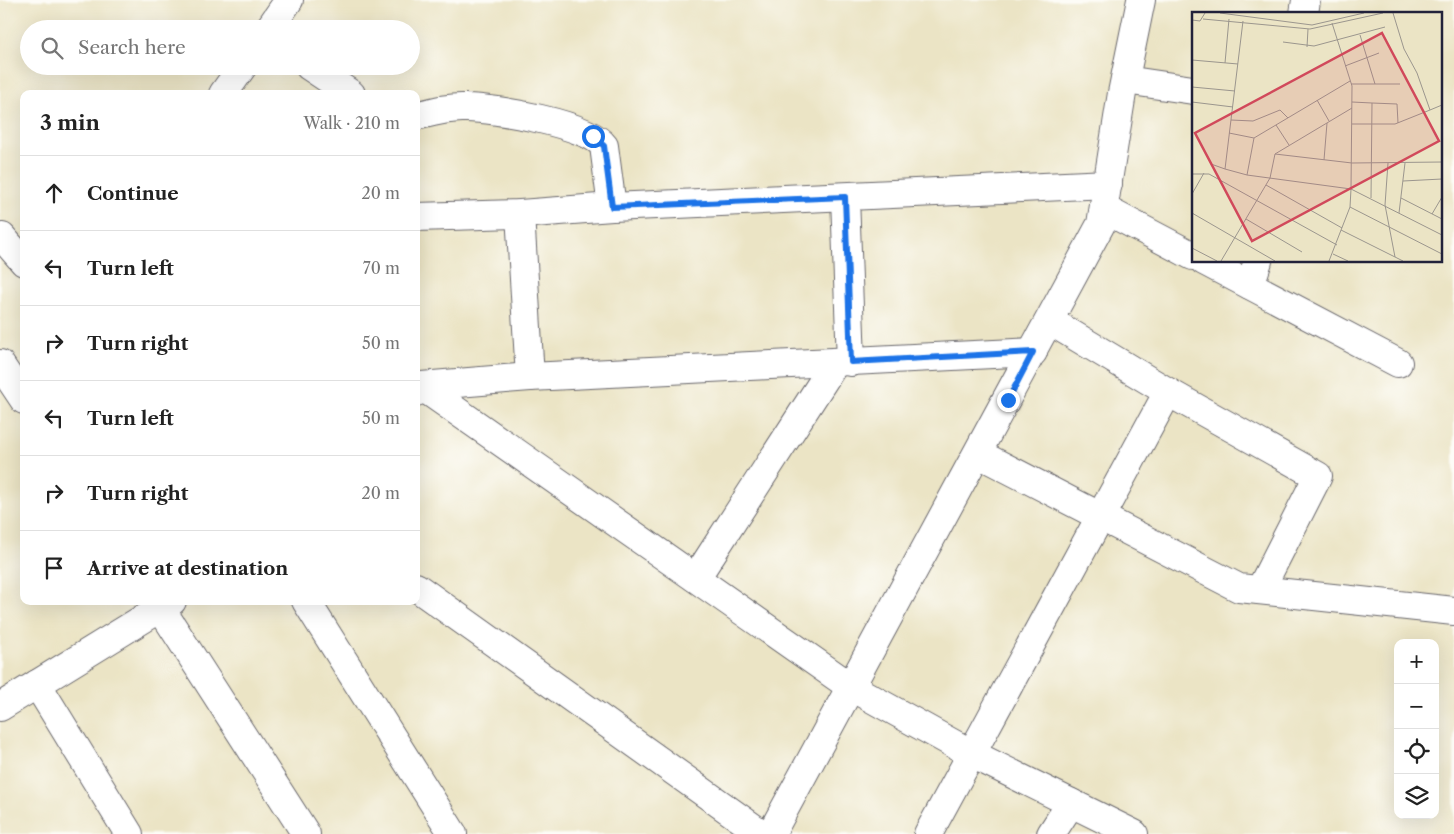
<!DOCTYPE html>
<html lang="en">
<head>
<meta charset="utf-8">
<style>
	:root { --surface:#fff; --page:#f6f6f6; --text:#222; --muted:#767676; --line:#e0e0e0 }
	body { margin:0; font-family:"Libre Caslon Text",serif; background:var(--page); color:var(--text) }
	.controls { position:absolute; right:15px; bottom:15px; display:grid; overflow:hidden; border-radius:10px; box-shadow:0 5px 20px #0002 }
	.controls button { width:45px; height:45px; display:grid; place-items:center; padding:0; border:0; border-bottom:1px solid var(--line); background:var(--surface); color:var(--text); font:25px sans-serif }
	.stop { position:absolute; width:15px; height:15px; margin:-11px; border:4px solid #1a73e8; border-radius:50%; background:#fff }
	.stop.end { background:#1a73e8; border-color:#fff; box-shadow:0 1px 5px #0008 }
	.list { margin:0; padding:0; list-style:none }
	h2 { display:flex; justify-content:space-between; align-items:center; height:65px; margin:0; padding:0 20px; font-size:21px }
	h2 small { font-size:16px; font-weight:400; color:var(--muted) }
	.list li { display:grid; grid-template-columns:32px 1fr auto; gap:15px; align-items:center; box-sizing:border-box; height:75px; padding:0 20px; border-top:1px solid var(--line) }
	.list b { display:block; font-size:19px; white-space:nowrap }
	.list em { font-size:16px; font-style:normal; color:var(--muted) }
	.icon { flex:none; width:28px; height:28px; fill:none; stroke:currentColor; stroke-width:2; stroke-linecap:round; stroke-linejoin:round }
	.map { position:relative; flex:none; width:1454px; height:834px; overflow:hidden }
	.search { position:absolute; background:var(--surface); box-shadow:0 5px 20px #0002; left:20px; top:20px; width:400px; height:55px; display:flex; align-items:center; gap:12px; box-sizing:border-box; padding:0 18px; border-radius:28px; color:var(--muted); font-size:19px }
	.panel { position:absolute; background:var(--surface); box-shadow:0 5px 20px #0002; left:20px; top:90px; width:400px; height:515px; border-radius:10px }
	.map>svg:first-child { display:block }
</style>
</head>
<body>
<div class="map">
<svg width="1454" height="834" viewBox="0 0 1454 834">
	<rect width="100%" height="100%" fill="#fdfcf7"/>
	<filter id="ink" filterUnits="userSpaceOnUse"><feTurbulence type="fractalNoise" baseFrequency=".02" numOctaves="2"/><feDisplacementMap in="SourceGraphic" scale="10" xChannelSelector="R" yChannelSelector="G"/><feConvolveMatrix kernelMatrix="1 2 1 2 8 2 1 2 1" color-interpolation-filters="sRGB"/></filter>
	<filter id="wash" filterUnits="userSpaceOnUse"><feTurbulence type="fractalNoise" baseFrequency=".0096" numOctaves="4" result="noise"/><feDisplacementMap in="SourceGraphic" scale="20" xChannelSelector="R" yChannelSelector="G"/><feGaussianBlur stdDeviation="1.12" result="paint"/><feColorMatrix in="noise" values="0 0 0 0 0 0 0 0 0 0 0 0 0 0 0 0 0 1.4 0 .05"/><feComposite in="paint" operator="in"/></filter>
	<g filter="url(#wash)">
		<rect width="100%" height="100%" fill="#ebe4c5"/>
	</g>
	<g filter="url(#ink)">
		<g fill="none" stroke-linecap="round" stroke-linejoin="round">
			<!-- minor casing -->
			<g stroke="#68666b" stroke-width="30">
				<g id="minor">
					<path d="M1304,14L1306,0"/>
					<path d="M269,29L289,0"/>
					<path d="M309,66L351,94"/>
					<path d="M1125,80L1193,90"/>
					<path d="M223,94L243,66"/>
					<path d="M416,116C432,112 449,107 466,108C493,108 589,124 604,146L612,207"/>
					<path d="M845,197L851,362"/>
					<path d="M1104,209L1193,256"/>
					<path d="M520,214L530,377"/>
					<path d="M416,217L520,214L612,207L1108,184"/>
					<path d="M2,237L24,262"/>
					<path d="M1204,261L1398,363"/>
					<path d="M1250,285L1258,261"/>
					<path d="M0,364L24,400"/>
					<path d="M421,386L851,687L972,754L1134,834"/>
					<path d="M416,392L421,386L530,377L1033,352"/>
					<path d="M1168,392L1318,476L1260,590"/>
					<path d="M979,454L1239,588L1454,611"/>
					<path d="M696,578L835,363"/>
					<path d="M416,587L762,834"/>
					<path d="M156,601L306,834"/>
					<path d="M306,601L453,834"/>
					<path d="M37,684L129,834"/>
					<path d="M0,707L172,601"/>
					<path d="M771,834L1101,224L1122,93L1141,0"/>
					<path d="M928,834L1168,392L1050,321"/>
					<path d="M1051,834L1071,803"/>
				</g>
			</g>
			<!-- minor -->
			<use href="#minor" stroke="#fff" stroke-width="28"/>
		</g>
	</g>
	<g fill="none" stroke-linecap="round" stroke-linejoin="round" filter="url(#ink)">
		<!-- route -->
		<path stroke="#1a73e8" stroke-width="6" d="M593,136L604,146L612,207L845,197L851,362L1033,352L1008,400"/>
	</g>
	<!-- overview -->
	<g transform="translate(1192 12)">
		<rect width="250" height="250" fill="#ebe4c5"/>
		<path fill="none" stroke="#9b968e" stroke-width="1" d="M28,1L120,13L172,1M201,1L212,37L225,61L238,98L250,93M11,7L118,17L191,1M0,8L8,9L13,1M168,23L183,72M91,30L122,34L193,15M115,35L116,17M0,48L46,52M33,51L37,7M153,54L187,41M159,72H208M0,75L43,79M125,88L137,109M0,90L41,95M160,90L180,91L179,186M180,91L205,92L206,111M39,108L61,109L88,98L96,106M160,112H203L238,98M84,113L97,133M37,121L62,126L55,163M62,126L158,69M83,142L160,151L250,150M132,148L135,111M196,151L193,193L203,245M19,152L33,157L51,9M33,157L55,163L159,177L250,223M0,162H17L145,233M211,169L250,167M74,173L150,216M0,182L12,161M209,186L250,207M158,195L250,242M0,201L83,249M207,201L213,151M240,202L250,185M54,207L110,240M149,218L211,249M0,236L25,249M141,242L156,249M29,249L78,166L83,142L160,96M137,249L158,195L159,177L160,74L140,11"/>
		<path fill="#d1495b" fill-opacity="0.15" stroke="#d1495b" stroke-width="2.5" d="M190,21L247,129L60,229L3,121Z"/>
		<rect width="250" height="250" fill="none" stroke="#22223b" stroke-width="2.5"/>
	</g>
</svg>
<div class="controls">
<button>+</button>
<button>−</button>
<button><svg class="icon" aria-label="locate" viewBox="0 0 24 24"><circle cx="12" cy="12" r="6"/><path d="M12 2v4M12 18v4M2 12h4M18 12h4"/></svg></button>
<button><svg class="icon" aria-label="layers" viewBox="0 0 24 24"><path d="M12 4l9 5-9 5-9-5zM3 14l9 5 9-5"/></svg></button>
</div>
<div class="stop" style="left:593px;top:136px"></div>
<div class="stop end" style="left:1008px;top:400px"></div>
<div class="search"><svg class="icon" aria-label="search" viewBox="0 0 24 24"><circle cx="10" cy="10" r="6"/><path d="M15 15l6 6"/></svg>Search here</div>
<section class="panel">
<h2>3 min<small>Walk · 210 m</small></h2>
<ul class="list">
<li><svg class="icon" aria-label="ahead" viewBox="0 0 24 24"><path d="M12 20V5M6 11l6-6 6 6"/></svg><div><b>Continue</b></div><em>20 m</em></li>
<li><svg class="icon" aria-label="left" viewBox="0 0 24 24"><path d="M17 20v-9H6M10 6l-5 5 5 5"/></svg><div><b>Turn left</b></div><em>70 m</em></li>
<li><svg class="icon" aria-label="right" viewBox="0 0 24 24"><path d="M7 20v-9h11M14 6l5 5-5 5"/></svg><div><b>Turn right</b></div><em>50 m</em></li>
<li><svg class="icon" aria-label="left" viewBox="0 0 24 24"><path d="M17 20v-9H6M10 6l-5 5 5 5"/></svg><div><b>Turn left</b></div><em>50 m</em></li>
<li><svg class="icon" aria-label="right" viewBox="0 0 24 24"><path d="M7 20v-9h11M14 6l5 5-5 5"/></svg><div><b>Turn right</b></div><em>20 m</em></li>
<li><svg class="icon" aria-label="arrive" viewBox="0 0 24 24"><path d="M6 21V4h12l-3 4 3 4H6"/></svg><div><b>Arrive at destination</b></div></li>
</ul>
</section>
</div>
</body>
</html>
